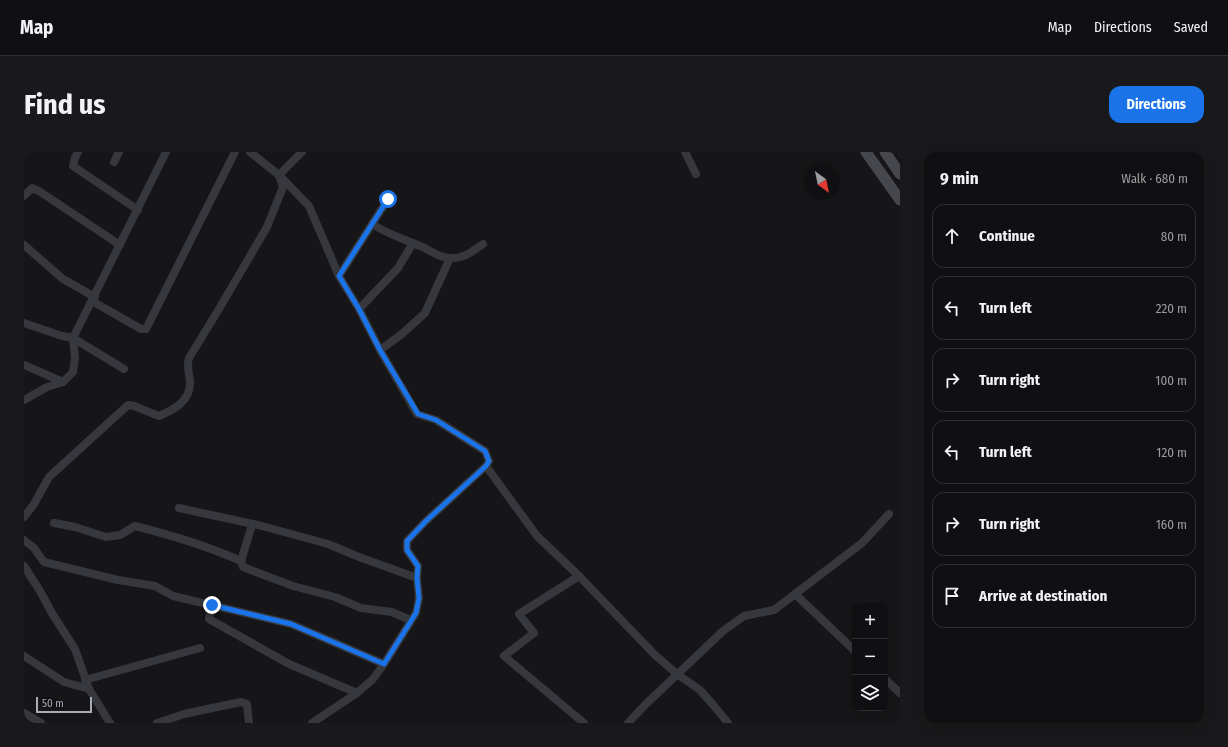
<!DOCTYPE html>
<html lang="en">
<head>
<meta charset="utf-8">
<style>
	:root { --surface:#101012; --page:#19191b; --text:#f1f3f6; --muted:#9c9d9f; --line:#303032; --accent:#1a73e8 }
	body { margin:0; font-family:"Fira Sans Condensed",sans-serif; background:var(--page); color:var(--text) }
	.controls { position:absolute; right:12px; bottom:12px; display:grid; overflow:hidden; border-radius:8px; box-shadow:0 4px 16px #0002 }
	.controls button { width:36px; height:36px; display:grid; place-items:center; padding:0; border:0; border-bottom:1px solid var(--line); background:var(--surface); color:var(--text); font:20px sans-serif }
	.compass { position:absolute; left:780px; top:12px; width:36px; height:36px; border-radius:50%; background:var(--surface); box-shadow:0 4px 16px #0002; rotate:147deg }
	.scale { position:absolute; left:12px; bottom:10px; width:56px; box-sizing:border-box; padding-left:4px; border:2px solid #a8adb8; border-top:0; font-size:11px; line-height:14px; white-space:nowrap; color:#a8adb8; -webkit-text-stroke:3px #111113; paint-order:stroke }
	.stop { position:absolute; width:12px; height:12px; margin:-9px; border:3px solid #1a73e8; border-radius:50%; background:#fff }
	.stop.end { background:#1a73e8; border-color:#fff; box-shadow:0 1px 4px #0008 }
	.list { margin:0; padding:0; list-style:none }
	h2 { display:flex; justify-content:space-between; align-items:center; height:52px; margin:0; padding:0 16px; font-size:17px }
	h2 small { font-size:13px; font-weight:400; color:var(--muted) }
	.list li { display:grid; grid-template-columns:26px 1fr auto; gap:12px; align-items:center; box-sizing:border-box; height:64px; margin:0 8px 8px; padding:0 8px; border:1px solid var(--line); border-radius:12px }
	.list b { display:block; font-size:15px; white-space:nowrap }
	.list em { font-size:13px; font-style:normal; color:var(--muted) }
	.icon { flex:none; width:22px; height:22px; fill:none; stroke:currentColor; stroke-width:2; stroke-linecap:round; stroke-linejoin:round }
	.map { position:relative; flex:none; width:876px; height:571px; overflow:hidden; border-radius:12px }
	header { display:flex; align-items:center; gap:24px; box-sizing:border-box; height:56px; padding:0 20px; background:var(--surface); border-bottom:1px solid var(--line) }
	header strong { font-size:19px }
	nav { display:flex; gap:22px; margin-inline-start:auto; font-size:14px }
	.intro { display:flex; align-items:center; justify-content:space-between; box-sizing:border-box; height:96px; padding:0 24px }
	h1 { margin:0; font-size:28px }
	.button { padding:10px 18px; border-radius:12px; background:var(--accent); color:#fff; font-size:14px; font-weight:700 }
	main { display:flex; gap:24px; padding:0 24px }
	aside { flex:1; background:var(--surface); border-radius:12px; box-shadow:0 4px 16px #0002 }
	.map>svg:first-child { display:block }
</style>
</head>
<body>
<header>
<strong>Map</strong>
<nav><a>Map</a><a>Directions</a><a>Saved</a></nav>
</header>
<div class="intro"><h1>Find us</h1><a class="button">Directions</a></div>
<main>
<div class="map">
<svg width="876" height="571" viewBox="0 0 876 571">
	<rect width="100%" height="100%" fill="#161618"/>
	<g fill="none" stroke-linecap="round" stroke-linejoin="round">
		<!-- street -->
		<g stroke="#37383d" stroke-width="8">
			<path d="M54,0L51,6L49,14L114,58"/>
			<path d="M226,0L255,23L285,54L315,124L335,157L356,198L393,262L412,268L461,299L465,309L462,314L402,369L383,389V398L394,414L393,426L395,446L392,461L360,512L349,527L333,541L288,571"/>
			<path d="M661,0L672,22"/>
			<path d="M90,10L95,0"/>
			<path d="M0,44L8,36L15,39L96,93"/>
			<path d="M348,72C363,82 380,87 396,94C406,98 414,105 425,106C438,108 449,99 459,92"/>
			<path d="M0,93L39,127L71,145"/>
			<path d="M315,124L364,47"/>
			<path d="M68,149L117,177H122L211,0"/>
			<path d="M335,157L374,116L389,91"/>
			<path d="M0,171L38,184L49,186L100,217"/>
			<path d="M356,198L378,182L401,161L426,106"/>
			<path d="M0,213L39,230"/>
			<path d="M0,248L23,235L39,230L49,220L51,206L49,186L142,0"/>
			<path d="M462,314L513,384L555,424L631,503L653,522L676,538L690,554L704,571"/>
			<path d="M155,356L238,374L304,392L335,405L393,426"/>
			<path d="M0,365L10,352L25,325L104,253L110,254L135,264C149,258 166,250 166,231C166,222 162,215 165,206L195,157L243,75L259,35L255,23L278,0"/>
			<path d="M30,371L51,375L82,385L96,383L111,374C147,383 183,394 217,409L219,415L269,434L311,445L337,456L368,460L386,468"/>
			<path d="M0,388L10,396L20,410L94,428L131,434L149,444L267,472L360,512"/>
			<path d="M217,409L228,373"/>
			<path d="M0,414L16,439L29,463L51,497L65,537L86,571"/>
			<path d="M555,424L495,462L510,481L480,504L560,571"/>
			<path d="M771,442L831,499"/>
			<path d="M188,453L185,467L265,512L333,541"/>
			<path d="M0,504L40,530L65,537"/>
			<path d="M861,527L876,541"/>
			<path d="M61,528L176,496"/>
			<path d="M0,561L17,571"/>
			<path d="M133,571L160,562L217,550L223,552L225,571"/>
			<path d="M604,571L622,552L699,479L720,464L750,458L838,391L865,362"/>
		</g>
		<!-- secondary -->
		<g stroke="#45474d" stroke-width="11">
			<path d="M842,0L876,48"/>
			<path d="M861,0L876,22"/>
		</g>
	</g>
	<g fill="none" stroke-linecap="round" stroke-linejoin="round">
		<!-- route -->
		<path stroke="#1a73e8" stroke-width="5" d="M188,453L267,472L360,512L392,461L395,446L393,426L394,414L383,398V389L402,369L462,314L465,309L461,299L412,268L394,262L356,198L335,157L315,124L364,47"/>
	</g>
</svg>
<div class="controls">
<button>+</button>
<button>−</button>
<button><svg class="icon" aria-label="layers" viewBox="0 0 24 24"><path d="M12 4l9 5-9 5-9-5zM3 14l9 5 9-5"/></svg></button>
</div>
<svg class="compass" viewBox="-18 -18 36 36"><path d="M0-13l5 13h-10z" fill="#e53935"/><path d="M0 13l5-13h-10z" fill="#9c9d9f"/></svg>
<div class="scale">50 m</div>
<div class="stop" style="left:364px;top:47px"></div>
<div class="stop end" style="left:188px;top:453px"></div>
</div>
<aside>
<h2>9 min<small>Walk · 680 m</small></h2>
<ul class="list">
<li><svg class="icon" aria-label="ahead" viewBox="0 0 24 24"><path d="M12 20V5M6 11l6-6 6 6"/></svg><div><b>Continue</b></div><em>80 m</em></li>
<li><svg class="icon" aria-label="left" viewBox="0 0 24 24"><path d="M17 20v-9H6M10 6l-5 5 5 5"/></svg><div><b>Turn left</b></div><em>220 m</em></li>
<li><svg class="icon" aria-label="right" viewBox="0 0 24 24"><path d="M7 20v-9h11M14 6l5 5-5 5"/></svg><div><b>Turn right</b></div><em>100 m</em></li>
<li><svg class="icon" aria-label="left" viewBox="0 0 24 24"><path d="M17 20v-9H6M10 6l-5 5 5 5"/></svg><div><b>Turn left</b></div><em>120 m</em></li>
<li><svg class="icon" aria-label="right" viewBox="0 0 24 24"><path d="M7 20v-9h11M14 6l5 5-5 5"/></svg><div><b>Turn right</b></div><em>160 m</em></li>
<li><svg class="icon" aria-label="arrive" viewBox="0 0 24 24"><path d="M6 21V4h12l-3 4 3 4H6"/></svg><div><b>Arrive at destination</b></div></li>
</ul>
</aside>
</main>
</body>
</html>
